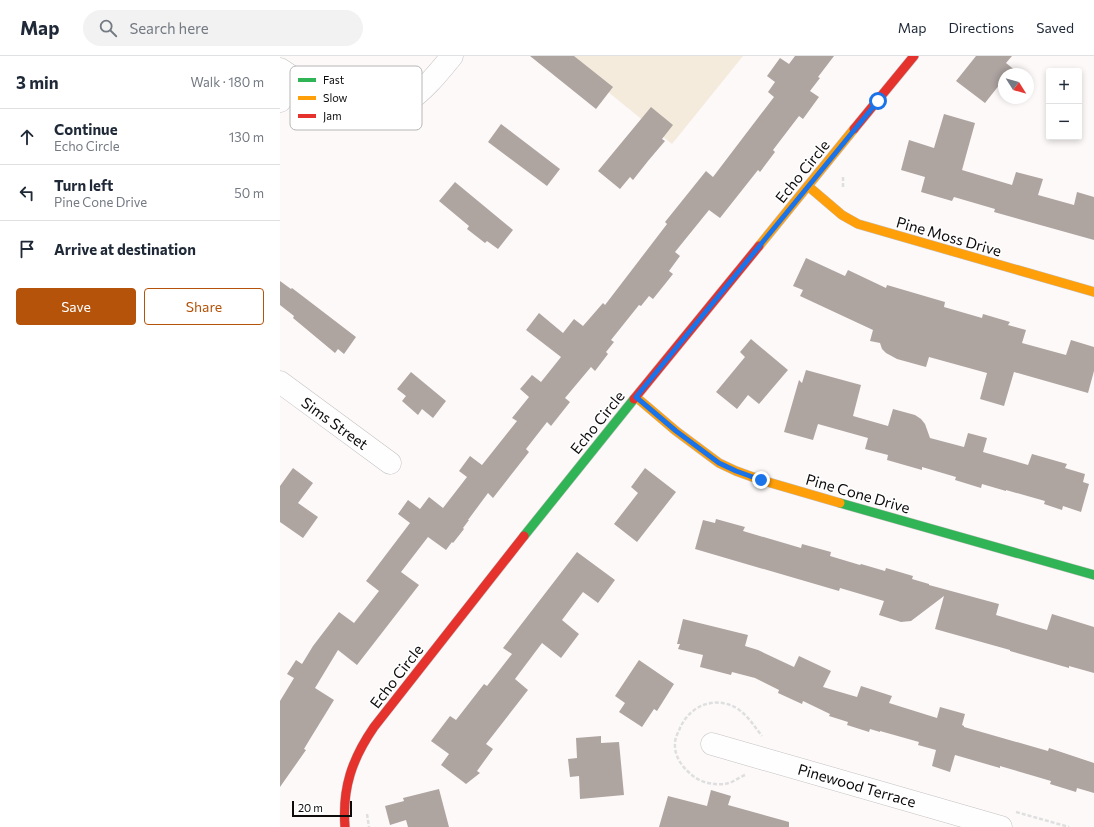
<!DOCTYPE html>
<html lang="en">
<head>
<meta charset="utf-8">
<style>
	:root { --surface:#fff; --page:#f2f2f3; --text:#1f2937; --muted:#747a83; --line:#e0e1e3; --accent:#b45309 }
	body { margin:0; font-family:Commissioner,sans-serif; background:var(--page); color:var(--text) }
	.controls { position:absolute; right:12px; top:12px; display:grid; overflow:hidden; border-radius:4px; box-shadow:0 2px 6px #0003 }
	.controls button { width:36px; height:36px; display:grid; place-items:center; padding:0; border:0; border-bottom:1px solid var(--line); background:var(--surface); color:var(--text); font:20px sans-serif }
	.compass { position:absolute; left:718px; top:12px; width:36px; height:36px; border-radius:50%; background:var(--surface); box-shadow:0 2px 6px #0003; rotate:127deg }
	.scale { position:absolute; left:12px; bottom:10px; width:60px; box-sizing:border-box; padding-left:4px; border:2px solid #0e0b0b; border-top:0; font-size:11px; line-height:14px; white-space:nowrap; color:#0e0b0b; -webkit-text-stroke:3px #fff; paint-order:stroke }
	.stop { position:absolute; width:12px; height:12px; margin:-9px; border:3px solid #1a73e8; border-radius:50%; background:#fff }
	.stop.end { background:#1a73e8; border-color:#fff; box-shadow:0 1px 4px #0008 }
	.list { margin:0; padding:0; list-style:none }
	h2 { display:flex; justify-content:space-between; align-items:center; height:52px; margin:0; padding:0 16px; font-size:17px }
	h2 small { font-size:13px; font-weight:400; color:var(--muted) }
	.list li { display:grid; grid-template-columns:26px 1fr auto; gap:12px; align-items:center; box-sizing:border-box; height:56px; padding:0 16px; border-top:1px solid var(--line) }
	.list b { display:block; font-size:15px; white-space:nowrap }
	.list p { margin:0; font-size:13px; white-space:nowrap; color:var(--muted) }
	.list em { font-size:13px; font-style:normal; color:var(--muted) }
	.actions { display:flex; gap:8px; padding:12px 16px }
	.actions a { flex:1; padding:9px 0; border:1px solid var(--accent); border-radius:4px; text-align:center; font-size:14px; color:var(--accent) }
	.actions .main { background:var(--accent); color:#fff }
	.icon { flex:none; width:22px; height:22px; fill:none; stroke:currentColor; stroke-width:2; stroke-linecap:round; stroke-linejoin:round }
	.map { position:relative; flex:none; width:814px; height:771px; overflow:hidden }
	header { display:flex; align-items:center; gap:24px; box-sizing:border-box; height:56px; padding:0 20px; background:var(--surface); border-bottom:1px solid var(--line) }
	header strong { font-size:19px }
	nav { display:flex; gap:22px; margin-inline-start:auto; font-size:14px }
	.search { width:280px; height:36px; background:var(--page); display:flex; align-items:center; gap:10px; box-sizing:border-box; padding:0 14px; border-radius:22px; color:var(--muted); font-size:15px }
	main { display:flex }
	aside { flex:1; background:var(--surface) }
	.map>svg:first-child { display:block }
</style>
</head>
<body>
<header>
<strong>Map</strong>
<div class="search"><svg class="icon" aria-label="search" viewBox="0 0 24 24"><circle cx="10" cy="10" r="6"/><path d="M15 15l6 6"/></svg>Search here</div>
<nav><a>Map</a><a>Directions</a><a>Saved</a></nav>
</header>
<main>
<aside>
<h2>3 min<small>Walk · 180 m</small></h2>
<ul class="list">
<li><svg class="icon" aria-label="ahead" viewBox="0 0 24 24"><path d="M12 20V5M6 11l6-6 6 6"/></svg><div><b>Continue</b><p>Echo Circle</p></div><em>130 m</em></li>
<li><svg class="icon" aria-label="left" viewBox="0 0 24 24"><path d="M17 20v-9H6M10 6l-5 5 5 5"/></svg><div><b>Turn left</b><p>Pine Cone Drive</p></div><em>50 m</em></li>
<li><svg class="icon" aria-label="arrive" viewBox="0 0 24 24"><path d="M6 21V4h12l-3 4 3 4H6"/></svg><div><b>Arrive at destination</b></div></li>
</ul>
<div class="actions"><a class="main">Save</a><a>Share</a></div>
</aside>
<div class="map">
<svg width="814" height="771" viewBox="0 0 814 771">
	<rect width="100%" height="100%" fill="#fdf9f9"/>
	<!-- green -->
	<path fill="#f4ebdc" d="M284,0H463L392,88Z"/>
	<!-- building -->
	<g fill="#aea5a1">
		<path d="M250,0H294L333,31L316,53Z"/>
		<path d="M515,0H554L538,21L540,22L530,35L539,41L523,63L519,60L493,94L495,96L480,116L478,114L440,162L429,154L395,196L400,200L389,215L393,218L373,243L369,240L361,250L359,249L331,284L334,286L326,296L328,298L315,315L311,311L285,342L290,346L271,370L267,366L246,393L249,396L213,442L208,437L188,464H189L183,472L184,473L173,487L172,486L166,494L148,481L121,516L139,529L77,609L58,594L35,632L54,644L30,683L24,693L26,694L0,731V645L14,622L7,618L16,604L22,608L33,590L59,556L74,567L99,535L86,525L130,467L118,458L128,444L140,453L149,441L163,452L187,421L179,415L190,400L202,409L237,365L232,362L249,341L240,333L252,319L261,326L281,301L246,274L259,257L283,277L294,263L303,270L323,247L325,249L387,168L385,166L426,115L433,121L494,41L488,36L495,26L487,20L500,2L509,8Z"/>
		<path d="M696,0H732L726,7L740,18H724V23L705,47L676,25Z"/>
		<path d="M371,51L393,69L382,83L385,85L368,105L353,124L350,121L340,133L318,115Z"/>
		<path d="M664,58L695,67L682,114L732,129L736,116L763,123L758,139L794,149L797,136L814,141V184L714,156L715,153L674,141L672,145L641,136L645,121L621,114L629,84L654,92Z"/>
		<path d="M221,68L280,113L267,130L208,86Z"/>
		<path d="M175,126L233,174L218,193L207,185L205,187L187,173L189,170L159,145Z"/>
		<path d="M526,202L565,220L568,214L606,232L607,229L665,246L664,251L702,262L703,258L730,266L728,269L746,274L742,287L786,299L791,284L814,291V315L808,337L734,316L724,350L700,343L707,317L649,301L646,311L617,303L606,297L602,293L600,287L590,285L593,274L520,240L523,234L513,230Z"/>
		<path d="M0,225L11,233L12,232L76,281L64,298L58,293L55,297L13,262L14,260L0,249Z"/>
		<path d="M471,283L508,314L479,348L468,339L457,353L436,336L465,301L460,296Z"/>
		<path d="M526,314L581,329L573,360L608,370L613,353L635,359L641,363L645,368L650,382L684,391L688,377L707,382L703,396L748,409L752,398L787,408L785,412L805,418L803,426L809,428L801,456L783,450L782,454L764,448L765,445L726,434V435L702,428L701,432L675,424L676,421L642,411V414L607,404L608,399L585,393L588,382L538,368L533,384L504,376L519,324L522,327Z"/>
		<path d="M131,316L166,345L153,362L142,353L138,359L122,345L126,340L117,333Z"/>
		<path d="M13,412L33,427L18,447L38,461L23,482L0,466V430Z"/>
		<path d="M365,412L396,436L357,486L334,468L358,437L351,431Z"/>
		<path d="M436,463L465,471L463,475L521,492L522,488L551,496L550,500L580,509L581,508L605,515L606,512L633,520L632,523L649,528V529L719,548L716,559L767,574L772,558L814,571V617L789,610V612L730,595V594L655,573L664,540L631,565L621,566L599,559L604,545L560,532L559,535L415,493L423,464L435,467Z"/>
		<path d="M297,496L335,524L318,547L303,536L282,564L299,578L281,602L262,587L235,623L248,634L206,688L213,693L197,715L200,717L186,728L161,709L169,698L151,685L170,660L176,664L204,628L207,630L232,598L223,592Z"/>
		<path d="M403,563L468,579L465,590L478,594L514,611L519,600L551,615L543,631L577,641L581,630L612,640L609,647L657,662L660,651L685,658L682,669L684,670V671L768,695L769,692L814,707V737L797,732L796,736L770,728L771,725L720,710V712L675,699L670,716L652,710L656,694L638,689L639,686L600,675V676L590,673L589,676L567,669L568,666L549,660L550,658L523,645L522,648L498,637L499,634L475,622L452,616L451,619L420,611L423,599L398,593L400,588H397Z"/>
		<path d="M359,604L394,628L377,655L374,653L362,671L339,656L345,647L335,640Z"/>
		<path d="M321,680V687L339,686L344,739L300,743L299,720L290,721L288,703L297,702L296,682Z"/>
		<path d="M159,733L169,771H128L126,764L110,769L105,750L124,745L123,742Z"/>
		<path d="M431,734L451,740L448,749L509,766V771H379L388,740L427,750Z"/>
	</g>
	<g fill="none" stroke-linecap="round" stroke-linejoin="round">
		<!-- street casing -->
		<g stroke="#c4c1c1" stroke-width="23">
			<g id="street">
				<path d="M0,13C20,27 41,39 64,49C69,51 75,55 81,55C95,57 113,55 125,47C143,36 159,16 172,0"/>
				<path d="M0,45L14,23"/>
				<path d="M0,326L110,407"/>
				<path d="M432,688L721,771"/>
			</g>
		</g>
		<!-- fast casing -->
		<g stroke="#c4c1c1" stroke-width="10">
			<g id="fast">
				<path d="M560,447L814,519"/>
				<path d="M244,480L354,343"/>
			</g>
		</g>
		<!-- slow casing -->
		<g stroke="#c4c1c1" stroke-width="10">
			<g id="slow">
				<path d="M528,130L562,159L578,168L814,236"/>
				<path d="M479,190L574,73"/>
				<path d="M356,341L396,375L439,407L456,415L481,424L560,447"/>
			</g>
		</g>
		<!-- jam casing -->
		<g stroke="#c4c1c1" stroke-width="10">
			<g id="jam">
				<path d="M574,73L634,0"/>
				<path d="M354,343L479,190"/>
				<path d="M65,771C62,732 72,703 94,671L244,480"/>
			</g>
		</g>
		<!-- path -->
		<g stroke="#dfdfdf" stroke-width="2.5" stroke-dasharray="4 2" stroke-linecap="butt">
			<path d="M563,121V132"/>
			<path d="M465,719C458,722 452,727 445,728C434,729 422,727 413,720C403,712 394,701 395,687C395,682 398,677 400,672C410,649 436,639 458,653C469,661 474,670 482,680"/>
			<path d="M736,756L789,771"/>
			<path d="M87,758L89,771"/>
		</g>
		<!-- street -->
		<use href="#street" stroke="#fffefe" stroke-width="22"/>
		<!-- fast -->
		<use href="#fast" stroke="#30b455" stroke-width="9"/>
		<!-- slow -->
		<use href="#slow" stroke="#ff9f0a" stroke-width="9"/>
		<!-- jam -->
		<use href="#jam" stroke="#e5322d" stroke-width="9"/>
	</g>
	<g fill="none" stroke-linecap="round" stroke-linejoin="round">
		<!-- route -->
		<path stroke="#1a73e8" stroke-width="5" d="M481,424L456,415L439,407L396,375L356,341L598,45"/>
	</g>
	<g text-anchor="middle" dominant-baseline="central" stroke-width="3" stroke-linejoin="round" paint-order="stroke">
		<!-- street labels -->
		<g font-size="15" fill="#0e0b0b" stroke="#fff">
			<text transform="translate(522 115) rotate(-51)">Echo Circle</text>
			<text transform="translate(669 180) rotate(16)">Pine Moss Drive</text>
			<text transform="translate(317 366) rotate(-51)">Echo Circle</text>
			<text transform="translate(55 367) rotate(36)">Sims Street</text>
			<text transform="translate(578 437) rotate(16)">Pine Cone Drive</text>
			<text transform="translate(116 620) rotate(-52)">Echo Circle</text>
			<text transform="translate(577 729) rotate(16)">Pinewood Terrace</text>
		</g>
	</g>
	<!-- legend -->
	<rect x="10" y="10" width="132" height="64" rx="6" fill="#fff" stroke="#b7b6b6" stroke-width="1"/>
	<rect x="18" y="22" width="18" height="4" fill="#30b455"/>
	<rect x="18" y="40" width="18" height="4" fill="#ff9f0a"/>
	<rect x="18" y="58" width="18" height="4" fill="#e5322d"/>
	<g font-size="11" fill="#0e0b0b">
		<text x="43" y="28">Fast</text>
		<text x="43" y="46">Slow</text>
		<text x="43" y="64">Jam</text>
	</g>
</svg>
<div class="controls">
<button>+</button>
<button>−</button>
</div>
<svg class="compass" viewBox="-18 -18 36 36"><path d="M0-13l5 13h-10z" fill="#e53935"/><path d="M0 13l5-13h-10z" fill="#747a83"/></svg>
<div class="scale">20 m</div>
<div class="stop" style="left:598px;top:45px"></div>
<div class="stop end" style="left:481px;top:424px"></div>
</div>
</main>
</body>
</html>
